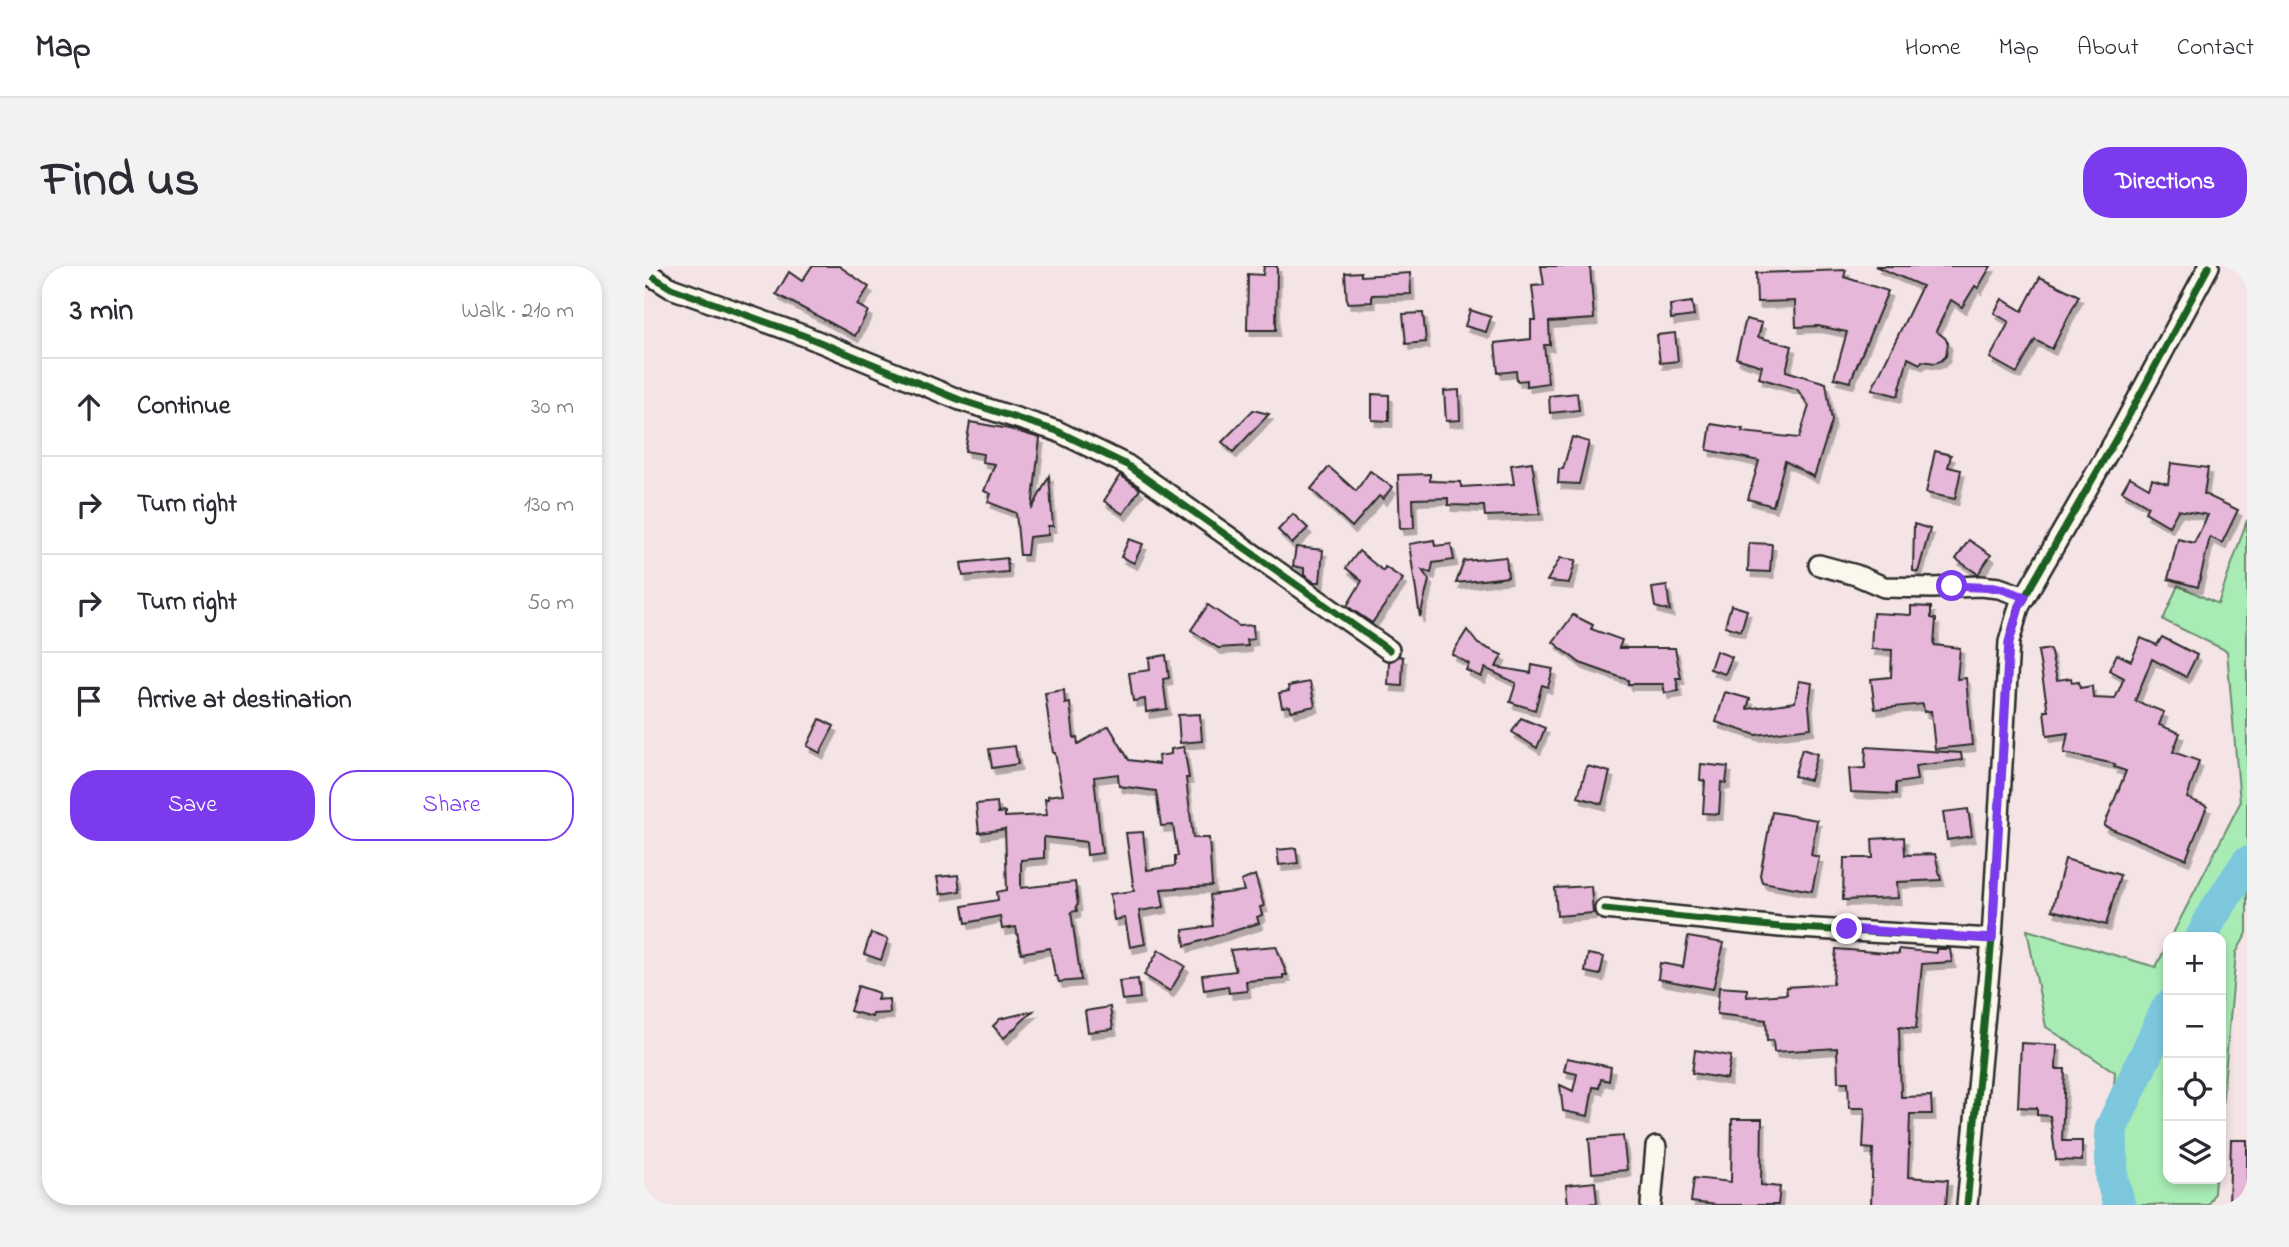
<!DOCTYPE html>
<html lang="en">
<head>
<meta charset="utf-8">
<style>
	:root { --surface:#fff; --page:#f2f2f3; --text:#2b2b33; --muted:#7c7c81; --line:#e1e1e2; --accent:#7c3aed }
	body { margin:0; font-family:"Indie Flower",sans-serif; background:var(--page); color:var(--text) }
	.controls { position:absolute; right:21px; bottom:21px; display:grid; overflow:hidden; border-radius:14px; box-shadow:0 4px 10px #0003 }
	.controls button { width:63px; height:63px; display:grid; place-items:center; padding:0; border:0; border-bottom:2px solid var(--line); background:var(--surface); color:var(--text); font:35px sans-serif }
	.stop { position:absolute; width:21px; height:21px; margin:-16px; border:5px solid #7c3aed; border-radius:50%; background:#fff }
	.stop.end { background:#7c3aed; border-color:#fff; box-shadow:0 2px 7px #0008 }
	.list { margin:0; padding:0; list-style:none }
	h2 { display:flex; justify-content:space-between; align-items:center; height:91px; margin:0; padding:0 28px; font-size:30px }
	h2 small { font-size:23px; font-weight:400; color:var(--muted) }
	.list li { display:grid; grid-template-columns:46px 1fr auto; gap:21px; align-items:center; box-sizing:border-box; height:98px; padding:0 28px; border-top:2px solid var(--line) }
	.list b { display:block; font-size:26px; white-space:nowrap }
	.list em { font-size:23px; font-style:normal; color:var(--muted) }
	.actions { display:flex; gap:14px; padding:21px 28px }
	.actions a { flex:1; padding:16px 0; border:2px solid var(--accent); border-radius:28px; text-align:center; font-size:24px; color:var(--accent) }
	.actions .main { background:var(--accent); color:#fff }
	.icon { flex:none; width:38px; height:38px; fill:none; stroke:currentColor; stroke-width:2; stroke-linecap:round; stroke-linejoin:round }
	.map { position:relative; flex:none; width:1603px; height:939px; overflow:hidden; border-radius:28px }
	header { display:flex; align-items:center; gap:42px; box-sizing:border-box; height:98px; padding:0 35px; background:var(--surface); border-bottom:2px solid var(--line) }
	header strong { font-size:33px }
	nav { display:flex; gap:38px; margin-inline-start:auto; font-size:24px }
	.intro { display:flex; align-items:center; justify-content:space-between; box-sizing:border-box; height:168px; padding:0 42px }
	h1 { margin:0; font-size:49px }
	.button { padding:18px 32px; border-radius:28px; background:var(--accent); color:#fff; font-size:24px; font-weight:700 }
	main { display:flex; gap:42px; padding:0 42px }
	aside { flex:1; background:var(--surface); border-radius:28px; box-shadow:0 4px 10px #0003 }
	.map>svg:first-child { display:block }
</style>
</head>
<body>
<header>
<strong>Map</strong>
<nav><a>Home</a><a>Map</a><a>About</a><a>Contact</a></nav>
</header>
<div class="intro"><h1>Find us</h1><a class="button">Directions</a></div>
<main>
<aside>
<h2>3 min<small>Walk · 210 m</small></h2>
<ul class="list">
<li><svg class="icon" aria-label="ahead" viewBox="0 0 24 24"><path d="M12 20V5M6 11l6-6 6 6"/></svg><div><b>Continue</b></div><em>30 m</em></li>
<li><svg class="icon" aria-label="right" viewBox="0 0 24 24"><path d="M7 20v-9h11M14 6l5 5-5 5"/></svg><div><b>Turn right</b></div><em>130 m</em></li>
<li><svg class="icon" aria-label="right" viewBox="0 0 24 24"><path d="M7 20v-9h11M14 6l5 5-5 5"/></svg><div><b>Turn right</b></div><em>50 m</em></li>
<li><svg class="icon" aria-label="arrive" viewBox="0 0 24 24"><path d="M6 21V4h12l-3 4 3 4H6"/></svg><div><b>Arrive at destination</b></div></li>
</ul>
<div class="actions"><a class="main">Save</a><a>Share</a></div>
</aside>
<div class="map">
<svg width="1603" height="939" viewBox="0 0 1603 939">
	<defs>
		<filter id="shadow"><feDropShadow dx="3.5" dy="6" stdDeviation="0" flood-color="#0004"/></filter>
	</defs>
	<rect width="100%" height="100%" fill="#f5e4e6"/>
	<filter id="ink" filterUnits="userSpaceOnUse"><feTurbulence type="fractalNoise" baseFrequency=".0143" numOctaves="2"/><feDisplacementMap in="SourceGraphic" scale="14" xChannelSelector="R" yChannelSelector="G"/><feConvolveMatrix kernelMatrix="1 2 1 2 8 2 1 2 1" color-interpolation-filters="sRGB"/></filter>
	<g filter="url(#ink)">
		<!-- green -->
		<g fill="#a8ebb5" stroke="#6a8b70" stroke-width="2">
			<path d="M1603,254V667L1592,687L1577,851V671H1527L1596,537L1583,385L1519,354L1534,319L1574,338Z"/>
			<path d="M1383,664L1512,701L1524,677V913H1571L1570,927L1564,939H1462L1471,806L1402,761Z"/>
		</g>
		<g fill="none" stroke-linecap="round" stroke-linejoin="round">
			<!-- river -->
			<g stroke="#7dc7dd" stroke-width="33">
				<path d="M1558,671L1568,650L1603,597"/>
				<path d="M1475,939L1468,913L1467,863L1524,741"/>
			</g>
		</g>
		<!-- building -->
		<g fill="#e7b7d9" stroke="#2b2b2b" stroke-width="2" filter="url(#shadow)">
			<path d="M168,0H195L225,21L213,39L224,45L211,70L132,28L145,6L158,15Z"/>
			<path d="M620,0H633L632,64H603L604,8L619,9Z"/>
			<path d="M897,0H946L950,53L905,56L906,79H900L904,117L883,120V114L873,115L872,105L854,107L851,77L887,73V54H892L888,20L900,19Z"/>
			<path d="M1231,0H1347L1334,22L1331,20L1318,41L1307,34L1292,65L1301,72L1304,77L1302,90L1297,95L1291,97L1278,95L1276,98L1264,92L1254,130L1228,123L1278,20Z"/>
			<path d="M1202,4L1200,11L1244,25L1206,116L1190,112L1203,66L1174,60L1152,61L1151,35L1113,36L1112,7Z"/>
			<path d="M717,6V10L766,7L767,28L728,29V36L703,37L701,7Z"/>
			<path d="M1396,11L1435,30L1408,83L1391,74L1373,107L1346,92L1365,56L1350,47L1358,33L1378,45Z"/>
			<path d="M1048,36L1050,50L1027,53L1026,39Z"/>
			<path d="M826,44L847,51L842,66L821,60Z"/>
			<path d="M779,47L782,76L762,78L759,48Z"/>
			<path d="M1102,53L1118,57L1114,71L1148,80L1142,105L1182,117L1188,155L1170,211L1141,195L1129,240L1104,233L1115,195L1063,184L1067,158L1099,163L1098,166L1155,172L1165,140L1153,123L1115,112L1118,100L1092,92Z"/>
			<path d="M1031,67L1034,95L1016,97L1013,69Z"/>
			<path d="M815,124L816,154L802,155L800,125Z"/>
			<path d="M933,127L935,144L906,147L905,130Z"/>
			<path d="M728,128L745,129V155L728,154Z"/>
			<path d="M609,144L625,148L589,186L578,176Z"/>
			<path d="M326,156L365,163L396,172L388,243L405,210L409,260H404V269L385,271L383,289H376L372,247L344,236L347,228L340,225L351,198L338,196L339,188L321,185Z"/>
			<path d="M928,171L945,176L935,218L914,217L915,203H919Z"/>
			<path d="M1291,185L1307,189L1304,201L1317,204L1311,233L1282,227Z"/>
			<path d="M888,196L896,248L841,250L840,240L804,239V232L769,233L770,262L756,263L754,209L786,208V215L817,216V221L870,218L867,199Z"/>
			<path d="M1527,197L1564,202L1560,228L1594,244L1578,277L1566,271L1554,321L1524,313L1534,273L1550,277L1564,249L1534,244L1525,260L1501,246L1504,240L1478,225L1486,211L1505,222L1508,213L1524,218Z"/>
			<path d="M685,201L712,225L726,205L748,221L739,233L735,230L708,261L667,223Z"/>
			<path d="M476,209L496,223L479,248L460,235Z"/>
			<path d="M649,248L664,262L648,278L634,264Z"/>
			<path d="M1270,258L1286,263L1274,306L1269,305Z"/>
			<path d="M485,273L499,278L490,297L477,291Z"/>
			<path d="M790,274L791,280L807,278L810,294L789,297L787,307L778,304L785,314L776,351L765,278Z"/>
			<path d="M1325,274L1347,289L1334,308L1312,293Z"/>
			<path d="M1105,277L1128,278L1126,306L1104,305Z"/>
			<path d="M652,281L679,284L676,316H670L660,309V302L649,300Z"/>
			<path d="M715,285L739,305L741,301L759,313L728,357L703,340L718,315L702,302Z"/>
			<path d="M862,291L864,311L812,317L820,295Z"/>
			<path d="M363,292L364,306L319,310L317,297Z"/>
			<path d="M916,292L932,294L925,317L903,315Z"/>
			<path d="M1023,320L1026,345L1011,341L1008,322Z"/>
			<path d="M564,339L595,360L609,359L610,373L603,374L604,380L574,382L547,364Z"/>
			<path d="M1087,339L1103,344L1097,365L1081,360Z"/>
			<path d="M1267,340L1287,341V352L1292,353L1290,379L1316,382L1313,413L1322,412L1328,479L1291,483L1287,445L1280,446L1279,438L1231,443L1227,413L1247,411L1248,384L1227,383L1229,347L1267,349Z"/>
			<path d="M929,349L949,359L947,363L978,374L975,382H1031L1037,412H1032L1035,425L1021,427L1019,418H984V414L936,397L909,376Z"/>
			<path d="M823,364L834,378L858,389L852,401L887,407L888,399L909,403L904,421L898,419L891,444L866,436L872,417L841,402L837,411L822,404L825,398L808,388Z"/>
			<path d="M1518,371L1553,389L1542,411L1508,393L1491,435L1520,446L1515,459L1536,467L1529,486L1555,495L1543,532L1563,540L1542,593L1460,560L1482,505L1470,501L1471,498L1420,487L1424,467L1403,470L1400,445H1404L1394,385L1406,383L1413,414L1427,412L1428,417L1435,416L1436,422L1448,420L1449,432L1471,433L1480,412L1465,404L1473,388L1487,395L1497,372L1513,379Z"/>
			<path d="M1072,385L1088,391L1081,408L1066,403Z"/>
			<path d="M522,389L525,412L519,413L523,443L502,446L501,433L489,435L485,407L506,404L505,392Z"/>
			<path d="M755,390L759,391L758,420L744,419L745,396Z"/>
			<path d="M1155,415L1168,417L1165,439L1167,462L1112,469L1072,456L1081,426L1106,433L1103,443L1151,436Z"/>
			<path d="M666,416L671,440L647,445L646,440L638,441L635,427L645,425L644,420Z"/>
			<path d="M420,424L421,438L426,437L430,472L433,471L434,478L465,460L485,494L515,498L514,490L527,488V483L540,481L545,512H542L549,572H565L568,620L517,623L520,641L495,645L501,678L486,681L481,652L470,654L466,628L490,625L482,567L499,566L503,604L531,600V590H534L529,559L517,560L512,525L475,520L474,508L450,511L458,587L443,589L442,576L400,571V592L377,594V622L431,616L434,639L432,640L433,645L427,646L437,714L415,716L413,710H411L406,682L377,687L372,661L358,663L356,650L322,657L319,640L354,634L353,626L363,624L361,563L335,567L332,538L353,536L354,547L361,546V552V551L403,549L401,533H404V530L419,528L411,487H409L401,427Z"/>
			<path d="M556,448L558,475L536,477L534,449Z"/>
			<path d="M877,452L901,462L893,482L868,466Z"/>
			<path d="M176,453L190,460L176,487L163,480Z"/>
			<path d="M371,480L374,498L348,502L345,483Z"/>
			<path d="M1222,481L1317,487L1318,494L1271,500L1273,514L1252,517V528L1207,526L1205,503L1221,502Z"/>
			<path d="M1158,483L1173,488L1166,514L1150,510Z"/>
			<path d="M1057,498L1084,501L1082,517L1077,516L1075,548L1059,547L1061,515L1056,514Z"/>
			<path d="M943,500L966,506L958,538L934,531Z"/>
			<path d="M1324,543L1328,570L1303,574L1299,546Z"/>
			<path d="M1128,546L1173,554L1167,589L1175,591L1168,625L1118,616L1116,609Z"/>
			<path d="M1260,571L1261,589L1291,588L1297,614L1253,616L1254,632L1199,634L1200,592H1229L1228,573Z"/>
			<path d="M652,582L654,597L635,599L633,584Z"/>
			<path d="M1421,593L1476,609L1462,659L1408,644Z"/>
			<path d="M314,609L316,625L296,628L293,611Z"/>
			<path d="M611,609L620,640L616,641L618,649L613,651L615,657L541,680L539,664L569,660L566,629L600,625L597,615Z"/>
			<path d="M947,620L949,647L913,650L911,622Z"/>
			<path d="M227,667L244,673L237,694L220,688Z"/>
			<path d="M1044,671L1080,677L1069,723L1014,713L1016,697L1039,701Z"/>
			<path d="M632,680L643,709H639V712L602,715L603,725L585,727L584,720L560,724L558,709L592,705L586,684Z"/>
			<path d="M1192,683L1255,688V683L1292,687V683H1306L1308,696L1278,698L1272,763L1255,761L1257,831L1287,830L1288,848H1266L1264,911L1304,914L1302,939H1227L1229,883L1219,882L1221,842H1205L1204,816H1194L1193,782L1130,786L1129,774L1123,775L1122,754L1073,748L1075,721L1103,723V731L1143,728L1142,721L1189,718Z"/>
			<path d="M515,684L541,700L526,725L500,709Z"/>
			<path d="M944,688L960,691L956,709L941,706Z"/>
			<path d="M494,713L496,732L478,734L475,715Z"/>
			<path d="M214,720L235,727L233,734L245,733L246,747L229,748L228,751L206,745Z"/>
			<path d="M466,741L469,763L444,766L441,745Z"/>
			<path d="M389,745L360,772L349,760L356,753Z"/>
			<path d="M1377,777L1413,779L1412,803H1421L1418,875H1438V895L1412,894L1406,850L1393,849V842L1374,841Z"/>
			<path d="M1051,784L1087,790L1083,813L1048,807Z"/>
			<path d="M923,792L967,801L965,815L957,813L955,822L949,821L944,850L919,845L916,819L929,825L933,808L920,805Z"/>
			<path d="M1088,853H1118L1117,919L1136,921L1134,939H1073L1047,936L1050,912L1087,916Z"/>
			<path d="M979,870L983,904L948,907L945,873Z"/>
			<path d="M1587,874H1603V938H1585Z"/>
			<path d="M951,916L953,937L924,939L922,919Z"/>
		</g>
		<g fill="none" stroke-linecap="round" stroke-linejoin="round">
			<!-- minor casing -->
			<g stroke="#2b2b2b" stroke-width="24">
				<g id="minor">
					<path d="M0,5L27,22L161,70L316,134L413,165L483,199L745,384"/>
					<path d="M1175,299L1212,309L1240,321L1289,322L1336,320L1355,322L1381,331"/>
					<path d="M961,643L1136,661L1348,673"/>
					<path d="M1007,939L1012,881"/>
					<path d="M1323,939L1348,673L1365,376L1375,341L1477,164L1565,0"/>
				</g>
			</g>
			<!-- minor -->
			<use href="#minor" stroke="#fbf7ec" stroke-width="19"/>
			<!-- cycleway casing -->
			<g stroke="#fbf7ec" stroke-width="11">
				<g id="cycleway">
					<path d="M0,5L27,22L161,70L316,134L413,165L483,199L745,384"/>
					<path d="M961,643L1136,661L1348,673"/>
					<path d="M1323,939L1348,673L1365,376L1375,341L1477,164L1565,0"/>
				</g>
			</g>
			<!-- cycleway -->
			<use href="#cycleway" stroke="#1b5e20" stroke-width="7"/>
		</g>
	</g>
	<g fill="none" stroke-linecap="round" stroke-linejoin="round" filter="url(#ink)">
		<!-- route -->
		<path stroke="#7c3aed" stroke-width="9" d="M1203,663L1348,673L1365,376L1375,341L1381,331L1355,322L1308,320"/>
	</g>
</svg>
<div class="controls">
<button>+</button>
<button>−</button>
<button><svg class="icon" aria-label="locate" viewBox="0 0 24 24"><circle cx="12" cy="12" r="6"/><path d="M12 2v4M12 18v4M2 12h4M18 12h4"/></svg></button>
<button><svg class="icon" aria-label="layers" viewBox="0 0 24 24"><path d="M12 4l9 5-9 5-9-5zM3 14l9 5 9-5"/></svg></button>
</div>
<div class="stop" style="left:1308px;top:320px"></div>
<div class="stop end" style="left:1203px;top:663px"></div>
</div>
</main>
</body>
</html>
